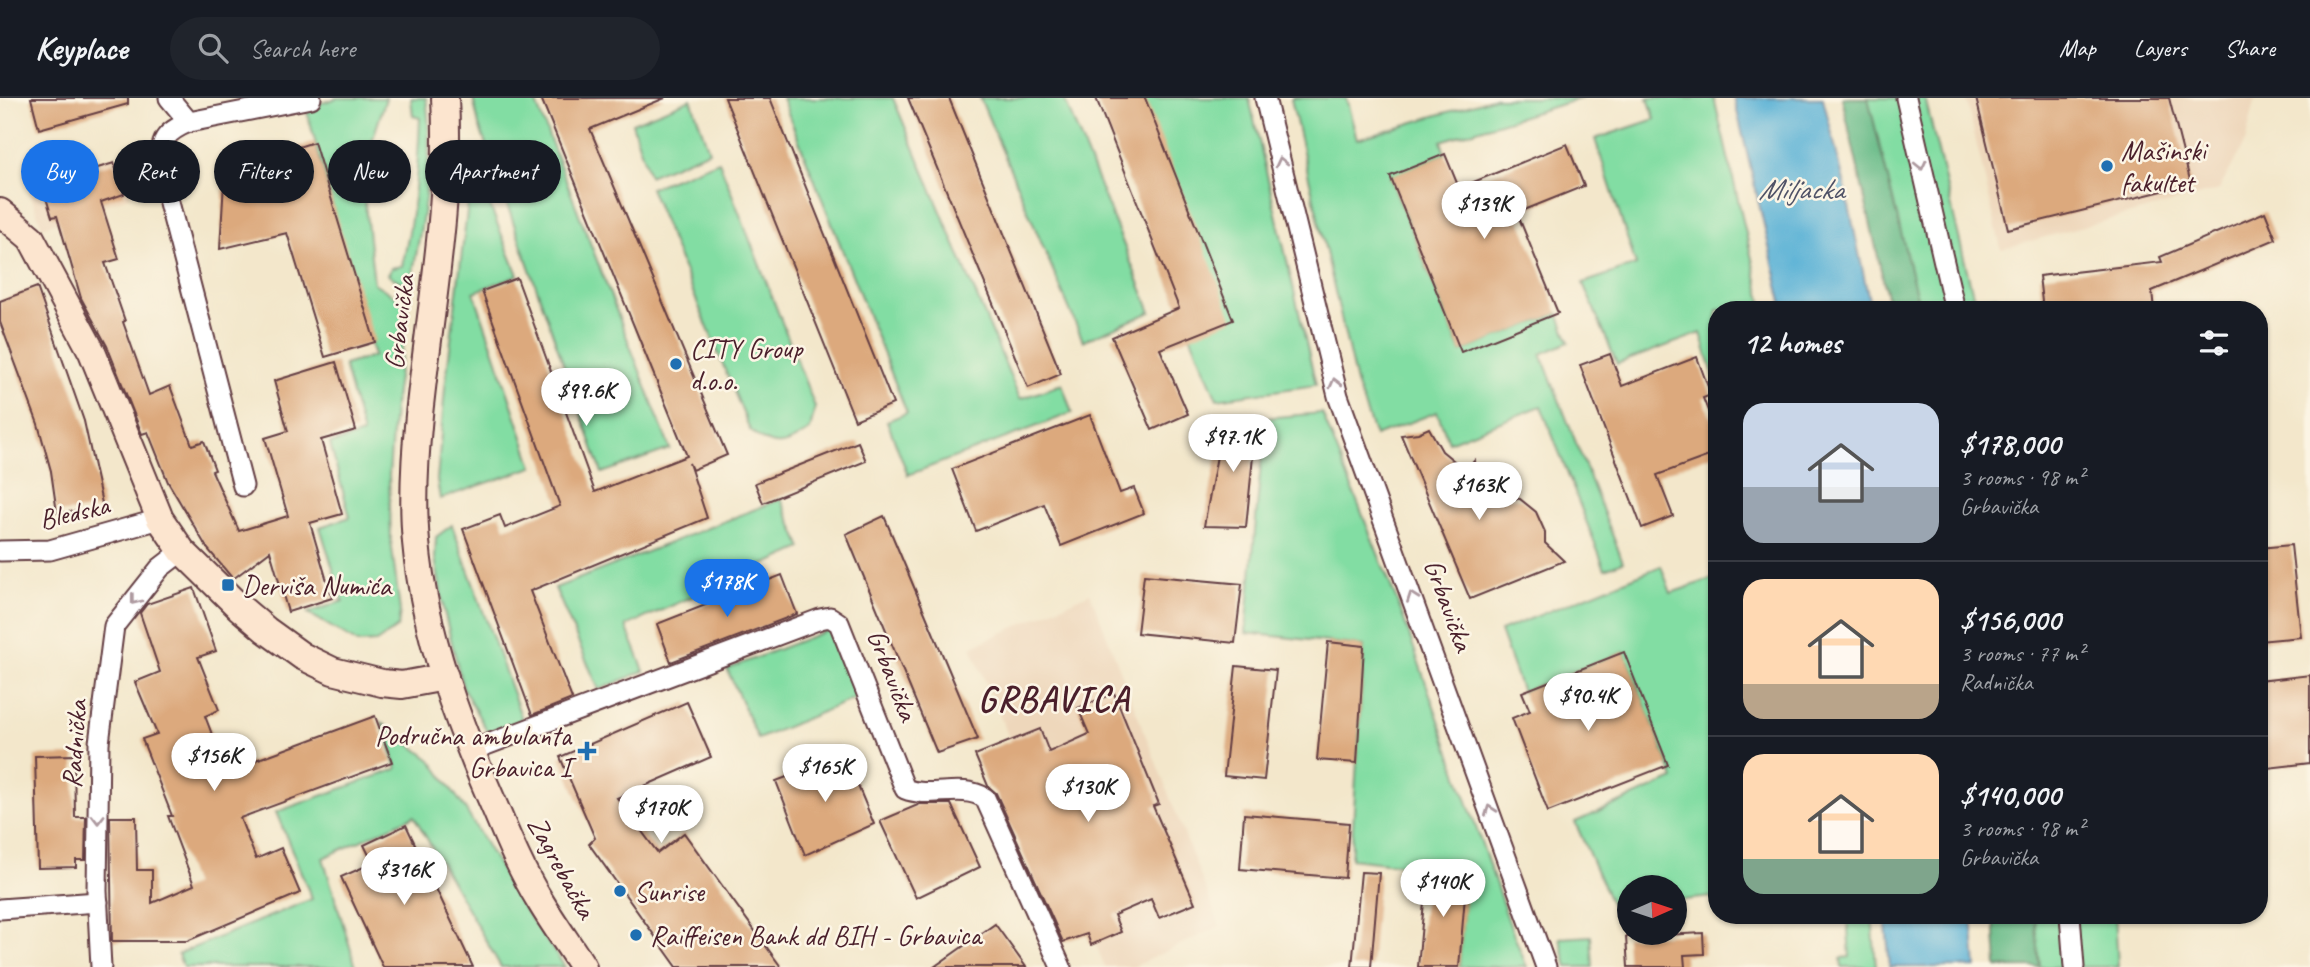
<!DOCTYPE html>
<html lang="en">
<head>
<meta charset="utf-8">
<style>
  body { margin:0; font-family:Caveat,sans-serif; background:#20242c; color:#f1f3f6; height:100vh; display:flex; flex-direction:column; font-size:26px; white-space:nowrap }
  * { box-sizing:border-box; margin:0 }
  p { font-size:23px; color:#9ea1a6 }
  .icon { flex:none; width:38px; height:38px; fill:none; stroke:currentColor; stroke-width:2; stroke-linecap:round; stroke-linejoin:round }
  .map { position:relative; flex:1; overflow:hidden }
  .side { position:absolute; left:1708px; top:203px; width:560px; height:623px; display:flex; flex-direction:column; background:#171b24; border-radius:28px; box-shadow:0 2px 5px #0004 }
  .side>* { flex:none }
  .banner { position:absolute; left:21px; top:42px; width:665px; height:63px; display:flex; gap:14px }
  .needle { width:46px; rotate:87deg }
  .fabs { position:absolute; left:1617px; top:777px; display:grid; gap:14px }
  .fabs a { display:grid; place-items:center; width:70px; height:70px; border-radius:50%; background:#171b24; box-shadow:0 2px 5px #0004; font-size:35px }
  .price { position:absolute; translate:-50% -60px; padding:0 16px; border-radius:24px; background:#fff; color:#222; font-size:23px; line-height:46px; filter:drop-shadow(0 2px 4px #0008) }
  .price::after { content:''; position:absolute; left:50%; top:42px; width:21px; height:16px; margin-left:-10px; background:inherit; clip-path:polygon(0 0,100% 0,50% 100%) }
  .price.current { background:#1a73e8; color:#fff }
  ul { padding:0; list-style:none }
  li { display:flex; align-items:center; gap:21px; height:175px; padding:0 35px }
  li+li { border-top:2px solid #363941 }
  li span { display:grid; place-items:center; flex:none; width:196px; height:140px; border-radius:21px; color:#555 }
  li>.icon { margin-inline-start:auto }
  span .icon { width:84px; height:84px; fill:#fffc; stroke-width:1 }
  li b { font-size:30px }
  h2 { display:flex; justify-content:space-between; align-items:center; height:84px; padding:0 35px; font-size:30px }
  .chip { padding:0 24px; border-radius:32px; background:#171b24; box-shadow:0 2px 5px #0004; font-size:24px; line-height:63px }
  .chip.current { background:#1a73e8; color:#fff }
  header { display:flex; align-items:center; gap:42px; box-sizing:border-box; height:98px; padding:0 35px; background:#171b24; border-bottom:2px solid #363941 }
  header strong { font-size:33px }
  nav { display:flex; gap:38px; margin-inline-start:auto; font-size:24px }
  .search { width:490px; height:63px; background:#20242c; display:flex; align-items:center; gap:18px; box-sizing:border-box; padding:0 24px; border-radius:38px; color:#9ea1a6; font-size:26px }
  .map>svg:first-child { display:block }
</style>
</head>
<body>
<header>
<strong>Keyplace</strong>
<div class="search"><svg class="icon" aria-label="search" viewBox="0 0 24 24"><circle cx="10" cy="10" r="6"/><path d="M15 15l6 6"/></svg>Search here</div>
<nav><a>Map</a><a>Layers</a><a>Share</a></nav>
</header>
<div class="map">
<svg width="2310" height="869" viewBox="0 0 2310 869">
  <rect width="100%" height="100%" fill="#fcf5e5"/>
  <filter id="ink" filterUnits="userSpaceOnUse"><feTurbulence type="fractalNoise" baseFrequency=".0143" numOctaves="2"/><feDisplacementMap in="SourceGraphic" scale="14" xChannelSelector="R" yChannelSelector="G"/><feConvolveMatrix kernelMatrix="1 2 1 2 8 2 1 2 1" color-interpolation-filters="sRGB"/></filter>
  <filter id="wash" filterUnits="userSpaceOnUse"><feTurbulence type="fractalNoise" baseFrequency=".00686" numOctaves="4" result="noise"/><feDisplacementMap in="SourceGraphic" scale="28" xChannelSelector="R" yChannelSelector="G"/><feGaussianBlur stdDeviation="1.57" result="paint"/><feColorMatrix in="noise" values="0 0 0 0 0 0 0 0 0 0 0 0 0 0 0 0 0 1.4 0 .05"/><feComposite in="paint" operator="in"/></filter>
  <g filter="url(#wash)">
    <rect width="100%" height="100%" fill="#f3e7cb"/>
    <!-- built -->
    <g fill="#eed7bb">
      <path d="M1966,0h290l-11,44 -26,48 -218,59z"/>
      <path d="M117,57l14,41 -89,31 -14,-40z"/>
      <path d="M1090,495l130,333 -87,41h-28l-134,-320z"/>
    </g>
    <!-- green -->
    <g fill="#82dda3" stroke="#667e67" stroke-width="2">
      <path d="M337,0h49l-17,53 -5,44 10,88 34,22 -14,101 -5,69 2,66 9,70 -2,16 -22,15 -18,1 -50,-30 35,-12 -23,-74 30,-10 -20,-73 33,-10 -19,-69 30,-9 -68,-248z"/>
      <path d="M411,0h15c9,62 -4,128 -16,189l-22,-12 3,-7 11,-2c12,-49 16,-97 18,-148l-7,-2z"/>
      <path d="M473,0h61l136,351 -68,24 -123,-348z"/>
      <path d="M782,0h111l127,301 42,-15 10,29 -164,62 -21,-54 20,-8z"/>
      <path d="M980,0h84l87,214 -68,29z"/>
      <path d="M1145,0h104l67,287 -99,14 -26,-62z"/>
      <path d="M1294,0h52l11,41 138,-41h87l-141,43 4,13 -55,23 71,175 97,-39 11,29 -28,12 82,208 -18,7 -64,-163 -92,36 -12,-30 -62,24 -19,-53 -65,-284z"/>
      <path d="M1648,0h66l50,212h-47v77l-16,-54 -84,31 -34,-81 53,-18 -41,-126 60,-20z"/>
      <path d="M1843,0h82l49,201 23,-3 3,14h-108z"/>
      <path d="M691,1l18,52 -60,25 -17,-53z"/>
      <path d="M719,63l96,246 -5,23c-25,16 -36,22 -60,0l-100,-242z"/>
      <path d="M473,66l45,111 -44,17 59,175 -93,32 -3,-19 8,-92z"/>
      <path d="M1322,315l80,201 109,314 16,39h-68l7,-95 -115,-13 13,-213 -118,-13 19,-215z"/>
      <path d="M781,401l21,49 -176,78 18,45 -45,19 -44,-102z"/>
      <path d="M452,427l70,194 -33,16 -26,-47 -19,-77 -9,-53 1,-21z"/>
      <path d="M1661,468l10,27 46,-16v314l-5,6 -37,4v-14h-46v18l-17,1 -37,-84 99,-43 -50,-127 -102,40 -22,-61z"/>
      <path d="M831,531l27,68 -100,42 -31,-70z"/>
      <path d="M382,625l49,37 33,47 58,99 43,61h-64l-87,-151 -91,42 33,109h-173l-5,-13 134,-55 -36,-87 121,-43z"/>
      <path d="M1847,817h25l4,52h-34l-1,-9 9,-1z"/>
      <path d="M1994,817h121l3,52h-119z"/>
      <path d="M1591,838l2,31h-26l-7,-29z"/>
    </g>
    <!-- forest -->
    <g fill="#69bc89" stroke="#5a6e5a" stroke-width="2">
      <path d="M1842,0h26l52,212h-30z"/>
      <path d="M1994,817h41l5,52h-43z"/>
    </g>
    <!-- water -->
    <g fill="#59b1d6" stroke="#526880" stroke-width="2">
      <path d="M1734,0h89l21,84 27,128h-87z"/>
      <path d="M1885,817h87l4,52h-86z"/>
    </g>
    <g id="blocks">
      <!-- building -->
      <g fill="#dca97d">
        <path d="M31,0h97v6l-89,25z"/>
        <path d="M541,0h124l-75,31 137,326 -35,15 -3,-7 18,55 -177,73 42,108 -40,16 -69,-186 37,-14 5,13 55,-22 -78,-215 35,-13 78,214 92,-36z"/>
        <path d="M725,0h45l123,306 -38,16z"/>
        <path d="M908,0h41l112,276 -33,14z"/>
        <path d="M1096,0h49l88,222 -73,29 28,65 -36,16 -40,-93 67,-29z"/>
        <path d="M1976,0h193l22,86 -183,45z"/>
        <path d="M314,44l61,200 -50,15 -38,-124 -67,16 5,-83 23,-3z"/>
        <path d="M1567,46l17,42 -67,27 41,100 -97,39 -71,-176 55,-22 14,34z"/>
        <path d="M114,65l10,31 -23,8 18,57 -14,4 20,58 -2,1 26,73 21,-9 22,59 12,-4 11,29 -3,1 27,60 49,-15 -23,-78 23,-7 -14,-50 62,-19 20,68 -35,10 21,74 -32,9 22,75 -44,14 -18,-61 -37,28 -26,-31 -39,-66 -20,-50 -6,2 -35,-88 -26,-48 -24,-82 -5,1 -10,-32z"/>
        <path d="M2265,114l11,27 -124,52 2,19h-111l-4,-34 123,-14 -2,-5z"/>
        <path d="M37,189l47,134 19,87 -46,5 -6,-42 -13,-47 -38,-102v-21z"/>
        <path d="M1610,256l12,32 75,-29 14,38 -8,3 14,36v19l-60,22 16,41 -31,12 -62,-163z"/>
        <path d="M1090,317l30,78 14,-5 10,25 -83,33 -17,-42 -68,27 -24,-62z"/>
        <path d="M1257,318l-11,111 -42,-1 20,-108z"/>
        <path d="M1429,330l13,23 23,19 10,-10 1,25 17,13 9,-2 18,3 16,13 9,20v11l19,18 -94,38 -69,-164 17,-2z"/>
        <path d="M858,344l8,19 -103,42 -8,-20z"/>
        <path d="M884,418l94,223 -41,14 -91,-219z"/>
        <path d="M2291,447l10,92 -42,4v-93z"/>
        <path d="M782,477l15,39 -126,48 -14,-38z"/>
        <path d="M1144,477l98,9 -7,59 -98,-10z"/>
        <path d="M194,490l22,63 -18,6 21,53 -14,6 21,55 149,-55 17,46 -152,56 16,41 25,-11 19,45 -113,48h-75l-2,-124h26l1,53h15v33l42,-18 -26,-69h4l-30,-77 15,-5 -22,-52 25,-10 -20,-59 7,-9z"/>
        <path d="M1328,544l36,4 -7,117 -40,-3z"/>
        <path d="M1624,554l44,113 -120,47 -36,-94 18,-7 -8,-19z"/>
        <path d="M1236,568l40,4 -12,110 -40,-4z"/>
        <path d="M2310,577v88l-51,6v-88z"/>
        <path d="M1114,595l45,111 -6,2 42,97 -36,15 -8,-19 -37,16 7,17 -30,13 -4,-11 -24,8 -67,-149 -8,-7 -13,-31 65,-26 9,23 40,-18 -11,-26z"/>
        <path d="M687,604l24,55 -94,41 41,55 26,-20 97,134h-104l-88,-123 6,-6 -35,-81z"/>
        <path d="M74,657l1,62h11l-1,43h-9v7l-38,1 -3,-112z"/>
        <path d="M845,657l29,69 -69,31 -29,-74z"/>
        <path d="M920,706h31l29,63 -64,31 -36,-77z"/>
        <path d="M1244,716l105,9 -4,55 -105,-9z"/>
        <path d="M406,727l67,142h-90l-42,-90 32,-14 -9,-18z"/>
        <path d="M1427,771l40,3 -8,95h-41z"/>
        <path d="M1361,774l18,1 -8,94h-19z"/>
        <path d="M995,826l31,43h-92z"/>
        <path d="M1703,835l1,21 -20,1 1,12h-57l-2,-30z"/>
      </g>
    </g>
  </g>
  <g filter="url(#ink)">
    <use href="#blocks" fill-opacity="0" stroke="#633d43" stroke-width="2"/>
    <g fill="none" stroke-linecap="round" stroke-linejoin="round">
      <defs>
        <g id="street">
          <path d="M169,0l20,24 122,-24"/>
          <path d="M1265,0l73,298 208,571"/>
          <path d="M1906,0l49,212"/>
          <path d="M189,24c-26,11 -28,18 -29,46l83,318"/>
          <path d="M0,453l50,-1 110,-31"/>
          <path d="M470,653l350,-132 10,-2 9,6 66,166c25,10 57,-6 80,9l76,169"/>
          <path d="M0,811l98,-7"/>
          <path d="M2070,817l4,52"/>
          <path d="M101,869l-4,-76 2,-148 15,-117 46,-58 22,-17"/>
        </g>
        <g id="secondary">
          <path d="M445,0c6,107 -15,211 -26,317 -4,41 -7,85 -3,127 8,92 43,184 80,268 13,31 26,62 44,91 13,22 29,44 43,66"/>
          <path d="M0,114l31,26 61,114 68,167 22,32 57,56 27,23 36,26 31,15 49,12 20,2 43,-8"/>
        </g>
      </defs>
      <!-- street casing -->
      <use href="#street" stroke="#633d43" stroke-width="23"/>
      <!-- secondary casing -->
      <use href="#secondary" stroke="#633d43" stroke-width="30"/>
      <!-- street -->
      <use href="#street" stroke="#fff" stroke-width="19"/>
      <!-- secondary -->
      <use href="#secondary" stroke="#fce5cf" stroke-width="26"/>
    </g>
    <!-- one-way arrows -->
    <defs><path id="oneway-chevron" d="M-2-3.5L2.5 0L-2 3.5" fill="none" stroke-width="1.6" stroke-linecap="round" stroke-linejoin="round" transform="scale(1.75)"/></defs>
    <g stroke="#ae9aa0">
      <use href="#oneway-chevron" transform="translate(1281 64) rotate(-103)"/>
      <use href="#oneway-chevron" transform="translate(1921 67) rotate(77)"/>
      <use href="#oneway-chevron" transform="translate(1335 285) rotate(-104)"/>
      <use href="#oneway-chevron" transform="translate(1412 499) rotate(-110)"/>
      <use href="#oneway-chevron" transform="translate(135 502) rotate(128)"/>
      <use href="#oneway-chevron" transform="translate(1490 712) rotate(-110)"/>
      <use href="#oneway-chevron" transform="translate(98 721) rotate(90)"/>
    </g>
  </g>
  <!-- markers -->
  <g fill="#1f6fb2" stroke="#fcf5e5" stroke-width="2.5">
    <circle cx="2107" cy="68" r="7"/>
    <circle cx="676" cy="266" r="7"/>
    <rect x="221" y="480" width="14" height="14" rx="3.5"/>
    <path d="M583.5 642.5h7v7h7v7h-7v7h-7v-7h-7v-7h7z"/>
    <circle cx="620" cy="793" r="7"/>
    <circle cx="636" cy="837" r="7"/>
  </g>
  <g text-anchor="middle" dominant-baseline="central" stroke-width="5" stroke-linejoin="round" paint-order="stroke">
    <!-- poi labels -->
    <g font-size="28" fill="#4a1f2b" stroke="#fcf5e5" text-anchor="start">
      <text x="2121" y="52">Mašinski<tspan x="2121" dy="32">fakultet</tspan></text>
      <text x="690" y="250">CITY Group<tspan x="690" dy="32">d.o.o.</tspan></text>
      <text x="242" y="487">Derviša Numića</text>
      <text x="571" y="637" text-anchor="end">Područna ambulanta<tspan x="571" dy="32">Grbavica I</tspan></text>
      <text x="634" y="793">Sunrise</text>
      <text x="650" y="837">Raiffeisen Bank dd BIH - Grbavica</text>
    </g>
    <!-- street labels -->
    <g font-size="28" fill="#4a1f2b" stroke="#fcf5e5">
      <text transform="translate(399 224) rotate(-83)">Grbavička</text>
      <text transform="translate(74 414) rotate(-13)">Bledska</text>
      <text transform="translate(1449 507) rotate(70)">Grbavička</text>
      <text transform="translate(893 577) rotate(69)">Grbavička</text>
      <text transform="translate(74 646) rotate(-86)">Radnička</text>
      <text transform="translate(562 769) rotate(61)">Zagrebačka</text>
    </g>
    <!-- water labels -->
    <g font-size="30" font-style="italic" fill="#4f5267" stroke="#fcf5e5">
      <text x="1801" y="91">Miljacka</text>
    </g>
    <!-- district labels -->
    <g font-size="35" font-weight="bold" letter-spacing="2" fill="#4a1f2b" stroke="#fcf5e5">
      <text x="1054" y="601">GRBAVICA</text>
    </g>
  </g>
</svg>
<div class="fabs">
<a><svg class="needle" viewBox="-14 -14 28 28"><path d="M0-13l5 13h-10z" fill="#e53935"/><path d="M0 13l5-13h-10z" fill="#9ea1a6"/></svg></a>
</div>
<b class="price" style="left:1484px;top:143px">$139K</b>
<b class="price" style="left:586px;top:330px">$99.6K</b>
<b class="price" style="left:1233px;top:376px">$97.1K</b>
<b class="price" style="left:1479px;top:424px">$163K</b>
<b class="price current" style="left:727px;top:521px">$178K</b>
<b class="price" style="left:1588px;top:635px">$90.4K</b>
<b class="price" style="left:214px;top:695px">$156K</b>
<b class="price" style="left:825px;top:706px">$165K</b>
<b class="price" style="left:1088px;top:726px">$130K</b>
<b class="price" style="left:661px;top:747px">$170K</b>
<b class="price" style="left:404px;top:809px">$316K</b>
<b class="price" style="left:1443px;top:821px">$140K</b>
<div class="banner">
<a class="chip current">Buy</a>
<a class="chip">Rent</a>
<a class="chip">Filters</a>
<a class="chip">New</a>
<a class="chip">Apartment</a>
</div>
<section class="side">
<h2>12 homes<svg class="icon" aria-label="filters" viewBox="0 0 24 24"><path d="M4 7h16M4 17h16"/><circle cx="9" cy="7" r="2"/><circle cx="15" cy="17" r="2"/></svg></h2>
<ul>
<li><span style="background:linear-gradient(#c9d6e8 60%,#9aa5b1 0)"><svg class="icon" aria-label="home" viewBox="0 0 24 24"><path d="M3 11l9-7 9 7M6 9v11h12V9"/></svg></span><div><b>$178,000</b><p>3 rooms · 98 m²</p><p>Grbavička</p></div></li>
<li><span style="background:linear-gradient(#ffd9b3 75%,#b9a48a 0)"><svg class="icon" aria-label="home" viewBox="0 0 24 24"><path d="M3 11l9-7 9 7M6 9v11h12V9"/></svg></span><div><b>$156,000</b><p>3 rooms · 77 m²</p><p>Radnička</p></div></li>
<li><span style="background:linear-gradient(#ffd9b3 75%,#7fa58c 0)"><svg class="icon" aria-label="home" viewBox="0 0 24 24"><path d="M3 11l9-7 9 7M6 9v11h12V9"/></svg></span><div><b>$140,000</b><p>3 rooms · 98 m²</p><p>Grbavička</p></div></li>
</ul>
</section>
</div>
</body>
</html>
